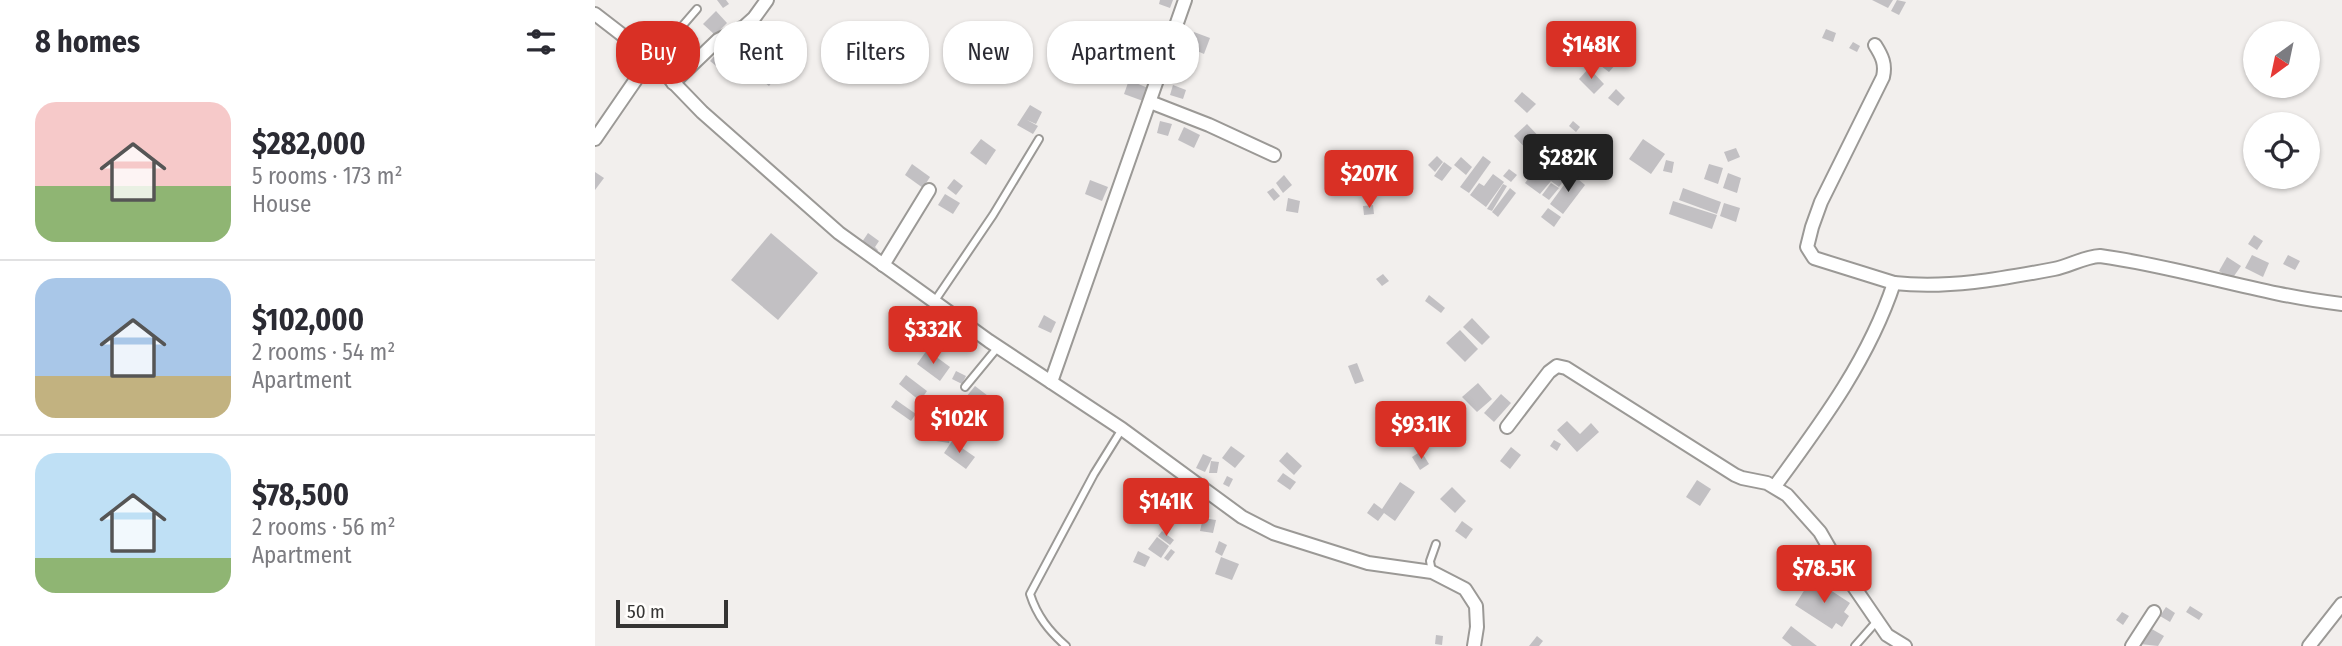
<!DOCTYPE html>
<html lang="en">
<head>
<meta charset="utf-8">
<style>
  body { margin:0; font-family:"Fira Sans Condensed",sans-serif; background:#f2f2f3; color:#2b2b33; height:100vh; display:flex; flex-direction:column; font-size:26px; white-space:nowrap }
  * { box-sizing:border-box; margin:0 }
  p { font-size:23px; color:#7c7c81 }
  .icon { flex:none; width:38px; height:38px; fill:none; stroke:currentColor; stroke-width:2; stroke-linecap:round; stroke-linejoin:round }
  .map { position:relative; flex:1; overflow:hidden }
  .side { display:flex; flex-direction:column; background:#fff; width:595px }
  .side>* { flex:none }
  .hud { position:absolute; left:21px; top:21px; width:665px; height:63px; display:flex; gap:14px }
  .needle { width:46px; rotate:213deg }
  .buttons { position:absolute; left:1648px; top:21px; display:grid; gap:14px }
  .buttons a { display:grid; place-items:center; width:77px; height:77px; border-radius:50%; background:#fff; box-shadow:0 2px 5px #0004; font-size:35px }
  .scale { position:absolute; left:21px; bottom:18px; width:112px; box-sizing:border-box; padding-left:7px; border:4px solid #353433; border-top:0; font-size:19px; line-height:24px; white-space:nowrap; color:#353433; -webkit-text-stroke:5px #fffdfb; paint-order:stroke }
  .price { position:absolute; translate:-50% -60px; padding:0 16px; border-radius:7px; background:#d93025; color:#fff; font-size:23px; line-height:46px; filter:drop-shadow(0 2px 4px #0008) }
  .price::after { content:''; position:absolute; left:50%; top:42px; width:21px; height:16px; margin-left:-10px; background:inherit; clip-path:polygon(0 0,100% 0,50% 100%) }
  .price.selected { background:#222; color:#fff }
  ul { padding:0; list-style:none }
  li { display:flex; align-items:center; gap:21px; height:175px; padding:0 35px }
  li+li { border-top:2px solid #e1e1e2 }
  li span { display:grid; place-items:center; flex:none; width:196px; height:140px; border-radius:21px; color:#555 }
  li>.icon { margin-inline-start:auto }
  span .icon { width:84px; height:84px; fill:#fffc; stroke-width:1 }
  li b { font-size:30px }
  h2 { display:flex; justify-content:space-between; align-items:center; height:84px; padding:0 35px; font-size:30px }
  .tag { padding:0 24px; border-radius:28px; background:#fff; box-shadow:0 2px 5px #0004; font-size:24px; line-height:63px }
  .tag.selected { background:#d93025; color:#fff }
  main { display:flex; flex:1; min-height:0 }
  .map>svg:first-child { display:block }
</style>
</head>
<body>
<main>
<section class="side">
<h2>8 homes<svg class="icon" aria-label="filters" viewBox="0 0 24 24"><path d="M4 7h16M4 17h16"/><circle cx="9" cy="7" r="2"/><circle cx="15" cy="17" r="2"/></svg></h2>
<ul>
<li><span style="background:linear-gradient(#f6c9c9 60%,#8fb573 0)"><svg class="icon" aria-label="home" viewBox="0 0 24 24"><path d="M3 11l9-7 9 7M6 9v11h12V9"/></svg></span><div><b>$282,000</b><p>5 rooms · 173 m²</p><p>House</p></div></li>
<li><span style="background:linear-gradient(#a9c7e8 70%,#c2b280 0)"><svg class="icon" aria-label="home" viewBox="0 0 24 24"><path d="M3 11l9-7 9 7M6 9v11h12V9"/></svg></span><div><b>$102,000</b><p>2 rooms · 54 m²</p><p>Apartment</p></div></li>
<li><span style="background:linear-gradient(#bfe0f5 75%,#8fb573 0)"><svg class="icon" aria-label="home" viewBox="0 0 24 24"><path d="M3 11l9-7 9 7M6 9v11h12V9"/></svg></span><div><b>$78,500</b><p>2 rooms · 56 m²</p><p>Apartment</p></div></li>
</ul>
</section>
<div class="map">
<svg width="1747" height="646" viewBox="0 0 1747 646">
  <rect width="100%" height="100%" fill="#f2efed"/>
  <!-- building -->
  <g fill="#c2c0c3">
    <path d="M122,0h9l3,4 -6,4z"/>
    <path d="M565,0h13l-3,8 -11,-4z"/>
    <path d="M1277,0h21l-5,8z"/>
    <path d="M1302,0l9,2 -7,13 -8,-4z"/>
    <path d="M121,11l11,12 -12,12 -12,-11z"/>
    <path d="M1231,29l10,4 -3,9 -11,-4z"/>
    <path d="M165,31l17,15 -15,18 -18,-15z"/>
    <path d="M599,32l16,6 -6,16 -16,-7z"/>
    <path d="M1258,42l7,4 -3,6 -8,-4z"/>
    <path d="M127,47l14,13 -8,9 -4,-3 -3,4 -11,-9z"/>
    <path d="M1008,55l13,9 -7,8 -12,-9z"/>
    <path d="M540,57l15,6 -6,13 -14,-5z"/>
    <path d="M174,59l13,10 -13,17 -13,-10z"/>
    <path d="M994,68l15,16 -10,10 -15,-15z"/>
    <path d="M534,80l19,8 -5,13 -19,-7z"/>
    <path d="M578,85l13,5 -3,9 -13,-4z"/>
    <path d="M1021,89l9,9 -7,8 -10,-8z"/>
    <path d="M927,92l14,12 -9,9 -13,-12z"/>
    <path d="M435,105l12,7 -6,12 -9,-4 11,6 -5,8 -16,-9z"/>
    <path d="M565,121l12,3 -4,12 -11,-3z"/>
    <path d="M978,121l7,6 -4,5 -7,-6z"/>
    <path d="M932,124l17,18 -13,12 -17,-18z"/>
    <path d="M589,127l16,8 -6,13 -16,-8z"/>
    <path d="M982,136l11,10 -8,9 -11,-10z"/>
    <path d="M386,139l15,11 -10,15 -16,-12z"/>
    <path d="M1048,139l22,15 -14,20 -22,-15z"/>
    <path d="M1141,148l4,9 -12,5 -4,-10z"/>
    <path d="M942,149l12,9 -5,7 -11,-9z"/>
    <path d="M960,152l19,14 -10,12 -18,-13z"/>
    <path d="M842,156l6,6 -8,10 -7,-7z"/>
    <path d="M888,156l8,6 -22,31 -9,-6z"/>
    <path d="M866,157l11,10 -6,8 -12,-10z"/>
    <path d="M1071,160l8,2 -2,11 -9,-2z"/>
    <path d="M849,162l8,6 -10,13 -8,-5z"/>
    <path d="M317,164l18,13 -7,11 -18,-13z"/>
    <path d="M1114,164l14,4 -5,16 -14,-5z"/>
    <path d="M943,166l16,12 3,-3 7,5 -5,7 -8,-6 -11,13 -15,-11z"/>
    <path d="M914,169l8,6 -6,7 -8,-6z"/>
    <path d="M0,172l9,6 -9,12z"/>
    <path d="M1133,173l13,5 -4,15 -14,-5z"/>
    <path d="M898,174l11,8 -18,25 -16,-12 9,-12 5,3z"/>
    <path d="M977,174l13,11 -22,29 -13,-10z"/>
    <path d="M689,175l8,10 -9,8 -7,-10z"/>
    <path d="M359,179l9,7 -7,9 -9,-7z"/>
    <path d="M495,180l18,7 -6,14 -17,-7z"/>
    <path d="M956,183l8,5 -10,12 -7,-5z"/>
    <path d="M908,184l4,2 -15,25 -5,-2z"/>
    <path d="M678,188l7,8 -6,5 -7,-9z"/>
    <path d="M915,188l6,5 -18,24 -6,-5z"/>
    <path d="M1088,188l38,14 -4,12 -38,-14z"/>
    <path d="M350,194l15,9 -7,11 -15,-9z"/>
    <path d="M693,198l12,3 -2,12 -12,-2z"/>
    <path d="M1078,201l44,14 -5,14 -43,-15z"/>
    <path d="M1129,203l16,5 -4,14 -16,-6z"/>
    <path d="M778,205l1,9 -10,1 -1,-9z"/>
    <path d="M953,208l13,9 -7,10 -13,-10z"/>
    <path d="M176,233l47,40 -40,47 -47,-40z"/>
    <path d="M273,233l11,8 -4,6 3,3 -5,8 -15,-10z"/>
    <path d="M1659,235l9,6 -6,9 -9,-6z"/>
    <path d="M1657,255l17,8 -6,14 -18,-9z"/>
    <path d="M1693,255l12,6 -5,9 -12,-6z"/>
    <path d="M1632,257l14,9 -9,13 -13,-8z"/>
    <path d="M788,274l6,7 -7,5 -6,-7z"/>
    <path d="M834,295l16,13 -4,5 -16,-12z"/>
    <path d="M449,315l12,7 -5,11 -13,-6z"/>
    <path d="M877,318l18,19 -8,8 -19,-18z"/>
    <path d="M865,330l18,19 -13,13 -19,-19z"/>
    <path d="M332,350l23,17 -10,14 -23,-17z"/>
    <path d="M762,363l7,18 -9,3 -7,-18z"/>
    <path d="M361,371l10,5 -4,8 -10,-5z"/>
    <path d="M311,375l21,16 -7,10 -21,-17z"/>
    <path d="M883,383l14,16 -15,13 -15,-15z"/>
    <path d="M380,386l21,16 -8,12 -22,-17z"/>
    <path d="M906,394l10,9 -17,19 -10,-9z"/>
    <path d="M301,400l20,14 -5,7 -20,-14z"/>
    <path d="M370,401l10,9 -16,18 -10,-9z"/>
    <path d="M972,421l13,13 11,-11 8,9 -22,20 -20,-22z"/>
    <path d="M344,426l13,3 -3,14 -13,-2z"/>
    <path d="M959,440l7,4 -4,7 -7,-5z"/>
    <path d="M357,441l23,16 -9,12 -22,-16z"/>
    <path d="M636,446l14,10 -10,12 -13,-10z"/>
    <path d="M916,447l10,8 -11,14 -10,-8z"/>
    <path d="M826,451l8,13 -9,6 -8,-13z"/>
    <path d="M692,452l15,14 -8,9 -15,-14z"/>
    <path d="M608,454l9,4 -7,14 -9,-4z"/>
    <path d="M616,461l8,1 -2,11h-8z"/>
    <path d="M688,473l13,9 -6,8 -13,-9z"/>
    <path d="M632,476l6,3 -4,8 -6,-3z"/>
    <path d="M1102,480l14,9 -11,17 -14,-9z"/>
    <path d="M805,482l15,10 -20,29 -11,-8 -6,8 -11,-8 7,-10 8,6z"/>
    <path d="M857,487l14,14 -11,12 -15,-14z"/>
    <path d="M585,503l8,3 -2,7 -9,-3z"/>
    <path d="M608,518l13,2 -3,13 -13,-2z"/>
    <path d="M867,521l11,8 -7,10 -11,-8z"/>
    <path d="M567,531l12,9 -4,5 -12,-9z"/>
    <path d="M562,537l12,9 -8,12 -13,-9z"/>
    <path d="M624,541l8,4 -5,11 -7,-4z"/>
    <path d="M576,549l4,3 -7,9 -4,-3z"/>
    <path d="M543,551l12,6 -5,10 -12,-5z"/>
    <path d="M626,557l18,7 -7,16 -17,-6z"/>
    <path d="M1217,578l38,25 -6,9 5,4 -7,11 -6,-4 -4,6 -37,-24z"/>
    <path d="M1595,606l13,8 -4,6 -13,-8z"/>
    <path d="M1571,607l9,6 -5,9 -10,-6z"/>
    <path d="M1527,612l7,4 -6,9 -7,-5z"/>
    <path d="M1196,626l26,20h-25l-10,-8z"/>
    <path d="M1555,628l14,8 -6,10 -18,-2z"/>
    <path d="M841,635l7,1 -1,9 -7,-1z"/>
    <path d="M942,636l6,5 -4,5h-10z"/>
  </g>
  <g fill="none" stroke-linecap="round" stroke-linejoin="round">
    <defs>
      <g id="lane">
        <path d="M57,61l45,-52"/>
        <path d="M339,302l59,-87 46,-76"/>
        <path d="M370,387l33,-40"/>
        <path d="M837,572l-2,-11 6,-17"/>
        <path d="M471,646c-17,-15 -29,-30 -36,-52l64,-120 28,-45"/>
        <path d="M1260,646l22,-25"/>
      </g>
      <g id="street">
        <path d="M0,14l48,37 59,61 137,121 150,108 133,88 120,88 31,16 95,30 64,9 33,17 11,17 1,21 -3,19"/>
        <path d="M78,83l45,-43 26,-13 10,-9 13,-18"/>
        <path d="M555,102l59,23 65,30"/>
        <path d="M0,139l55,-80"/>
        <path d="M288,265l46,-75"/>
        <path d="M1299,283c53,6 107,-4 160,-14 16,-3 29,-12 46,-13 82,11 160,39 242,48"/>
        <path d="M456,382l134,-382"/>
        <path d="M912,427l42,-55 8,-6 9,2 169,107 7,3 25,5 20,12 33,37 19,33 48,70 18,11"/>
        <path d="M1180,486c47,-64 94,-127 119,-203l-80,-25 -7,-11 5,-20 9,-25 62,-125c3,-13 -1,-21 -8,-32"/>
        <path d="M1537,646l22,-34"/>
        <path d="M1714,646l33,-42"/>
      </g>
    </defs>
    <!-- lane casing -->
    <use href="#lane" stroke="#9b9996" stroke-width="10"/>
    <!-- street casing -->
    <use href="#street" stroke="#9b9996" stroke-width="16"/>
    <!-- lane -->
    <use href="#lane" stroke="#fff" stroke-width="6"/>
    <!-- street -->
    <use href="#street" stroke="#fff" stroke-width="12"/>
  </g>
</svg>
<div class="buttons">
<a><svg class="needle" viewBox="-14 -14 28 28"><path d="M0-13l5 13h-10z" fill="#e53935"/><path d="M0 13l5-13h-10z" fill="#7c7c81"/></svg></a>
<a><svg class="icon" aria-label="locate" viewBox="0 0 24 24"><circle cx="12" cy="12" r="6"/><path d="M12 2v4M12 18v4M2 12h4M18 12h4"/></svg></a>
</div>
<div class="scale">50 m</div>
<b class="price" style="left:996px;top:81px">$148K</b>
<b class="price selected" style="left:973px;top:194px">$282K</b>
<b class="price" style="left:774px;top:210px">$207K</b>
<b class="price" style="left:338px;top:366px">$332K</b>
<b class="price" style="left:364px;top:455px">$102K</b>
<b class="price" style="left:826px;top:461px">$93.1K</b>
<b class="price" style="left:571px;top:538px">$141K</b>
<b class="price" style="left:1229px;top:605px">$78.5K</b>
<div class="hud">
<a class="tag selected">Buy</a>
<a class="tag">Rent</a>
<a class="tag">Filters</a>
<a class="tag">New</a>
<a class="tag">Apartment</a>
</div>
</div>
</main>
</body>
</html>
